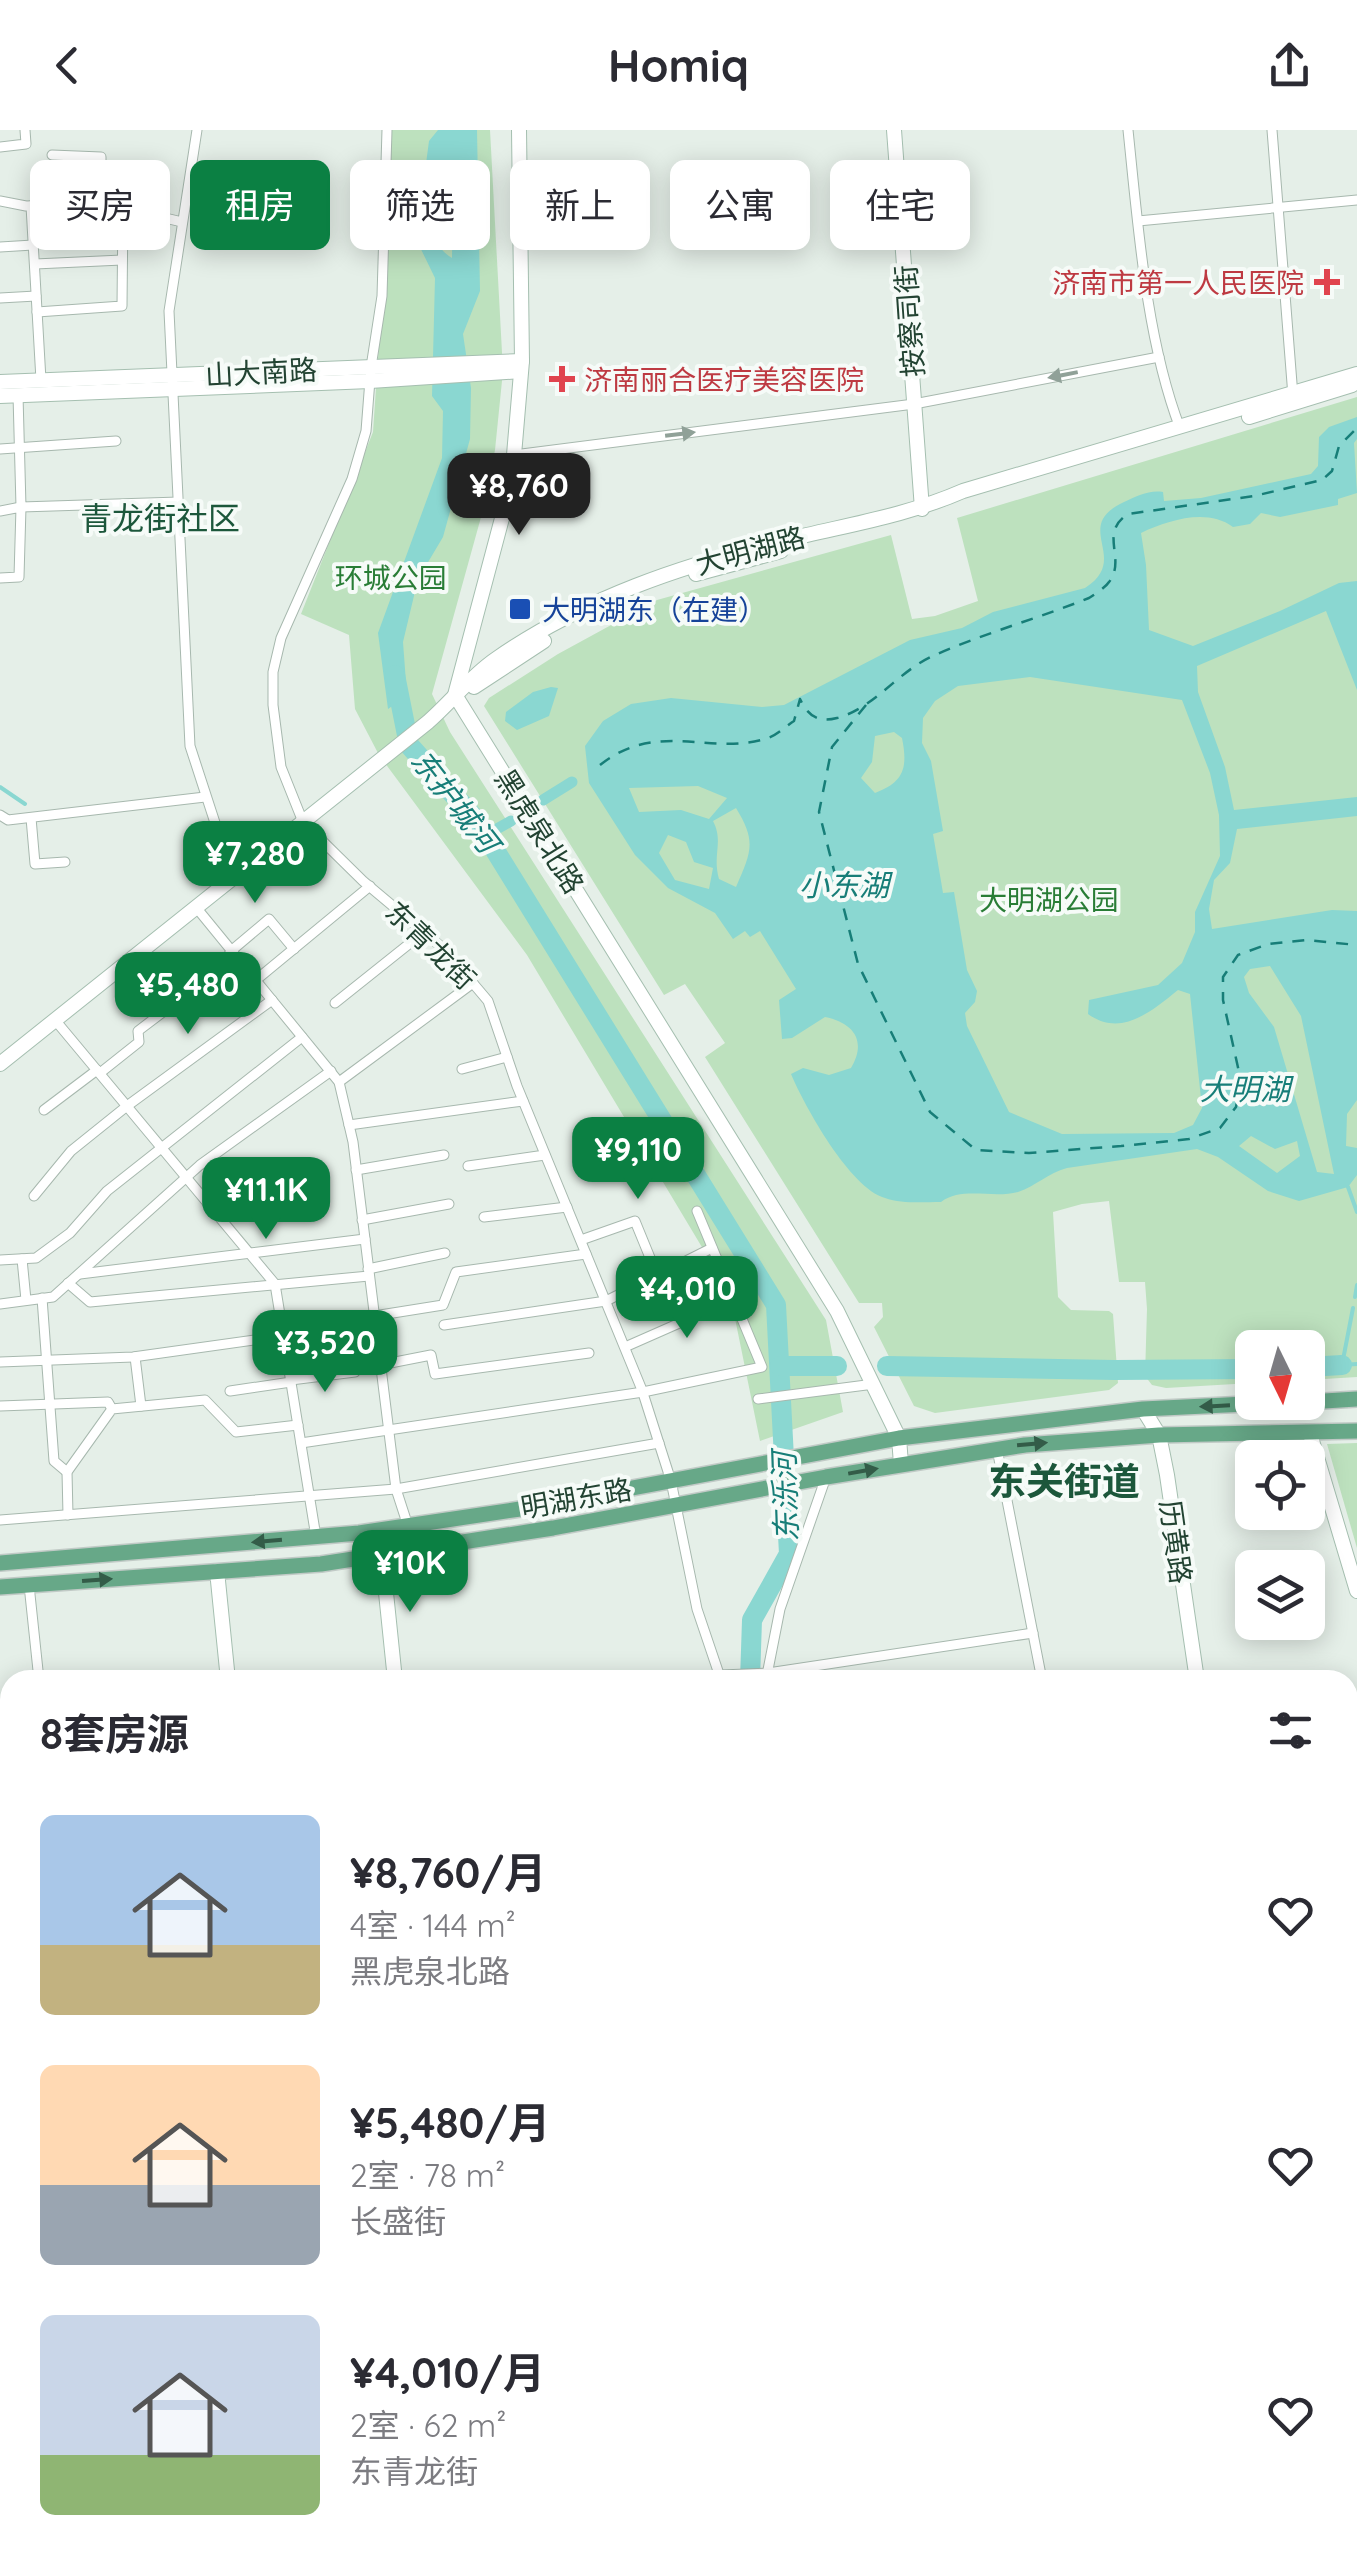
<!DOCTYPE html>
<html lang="zh">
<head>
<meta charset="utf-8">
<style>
  body { margin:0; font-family:Quicksand,"Noto Sans SC",sans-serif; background:#f7f7f7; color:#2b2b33; height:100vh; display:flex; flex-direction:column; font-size:38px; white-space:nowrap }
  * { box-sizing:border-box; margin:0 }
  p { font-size:32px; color:#7c7c81 }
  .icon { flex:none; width:55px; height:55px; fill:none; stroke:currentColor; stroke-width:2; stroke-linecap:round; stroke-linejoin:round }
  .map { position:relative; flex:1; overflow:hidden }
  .drawer { position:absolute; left:0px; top:1540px; width:1358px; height:892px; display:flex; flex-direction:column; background:#fff; border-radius:30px 30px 0 0; box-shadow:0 5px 25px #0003 }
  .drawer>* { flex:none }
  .hud { position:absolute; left:30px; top:30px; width:1298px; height:90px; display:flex; gap:20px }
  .needle { width:65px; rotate:175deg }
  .fabs { position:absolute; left:1235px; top:1200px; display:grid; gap:20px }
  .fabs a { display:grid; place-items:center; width:90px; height:90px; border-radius:15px; background:#fff; box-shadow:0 5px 25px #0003; font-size:50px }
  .price { position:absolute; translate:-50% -85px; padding:0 22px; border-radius:20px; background:#0b8043; color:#fff; font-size:32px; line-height:65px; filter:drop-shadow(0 2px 5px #0008) }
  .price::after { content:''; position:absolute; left:50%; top:60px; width:30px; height:22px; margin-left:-15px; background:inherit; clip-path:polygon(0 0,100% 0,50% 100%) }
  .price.selected { background:#222; color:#fff }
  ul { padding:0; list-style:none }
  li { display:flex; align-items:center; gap:30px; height:250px; padding:0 40px }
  li span { display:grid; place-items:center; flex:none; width:280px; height:200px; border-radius:15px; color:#555 }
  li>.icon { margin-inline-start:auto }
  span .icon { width:120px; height:120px; fill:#fffc; stroke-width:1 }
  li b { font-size:42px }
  h2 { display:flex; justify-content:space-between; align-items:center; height:120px; padding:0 40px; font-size:42px }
  .pill { padding:0 35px; border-radius:15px; background:#fff; box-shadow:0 5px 25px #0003; font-size:35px; line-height:90px }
  .pill.selected { background:#0b8043; color:#fff }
  header { display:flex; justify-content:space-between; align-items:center; height:130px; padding:0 40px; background:#fff; font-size:45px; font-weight:800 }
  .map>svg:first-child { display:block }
</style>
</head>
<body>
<header><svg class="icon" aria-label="back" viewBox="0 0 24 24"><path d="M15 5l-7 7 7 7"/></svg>Homiq<svg class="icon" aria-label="share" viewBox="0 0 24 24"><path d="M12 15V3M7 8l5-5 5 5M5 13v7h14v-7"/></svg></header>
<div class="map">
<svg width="1357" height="2431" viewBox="0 0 1357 2431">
  <rect width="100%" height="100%" fill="#e5efe8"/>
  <!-- green -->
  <g fill="#bde1be">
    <path d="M386,0h104l13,241 -8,79 -12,60 -51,184 18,38 376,588 17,92 -83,29 -30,-147 -203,-339 -148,-200 -24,-46 -6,-74 -48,-21 72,-182 13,-190z"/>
    <path d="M1357,267v980l-49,3v-32h-56v35l-86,5 -14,-3 -7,-9 2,-67 -2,-27h-26l-10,-81 -27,3 -29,8 5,85 13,13 38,1 4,3 5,69 -9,7 -174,23 -21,-7 -40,-79 9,-10 -1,-14h-23l-154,-246 20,-14 -40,-59 -21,11 -180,-289 5,-8 69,-44 99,-54 234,-65 21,84 23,-3 43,-15 -21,-83z"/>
    <path d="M1357,1313v105l-30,-104z"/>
  </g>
  <!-- water -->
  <g fill="#8ad7d1" fill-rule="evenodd">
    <path d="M438,0h39l3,161 -17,43 8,54 -1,51 -27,98 -25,42 -15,63 4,54 -19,13 -10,-76 64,-175 1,-47 -11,-15 3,-118 -19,-39 13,-98zM448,31h5l-1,97c-34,-19 -11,-68 -4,-97zM463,32l5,3 3,73 -4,8 -7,-14 -1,-68z"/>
    <path d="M1357,287v22l-3,4 3,50 -19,6v6l-58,12 -19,-4 -11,11 -17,3c-26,-19 -64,-7 -92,6l5,32 3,65 44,16 87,-35 59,-28 18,-2v109l-31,-79 -129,55 1,26 27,75 9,43 123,-13v19l-120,13 -7,34 -16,17 -5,29 3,20 120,-19 25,1v189l-10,14 -1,32 11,2v27l-9,12 -49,14 -31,-10 -50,-34 -21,-8 -130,19c-19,5 -31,18 -49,24 -25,7 -56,-6 -77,10 -18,0 -39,2 -56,-4 -35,-10 -80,-91 -94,-124l12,-6 26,7 22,-7c16,-27 3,-45 -26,-51l-33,21 -10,1 -3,-39 17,-11 -36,-58 -10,6 -5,-6 -12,8 -18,-26 -47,-25 -33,-33 -46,-72 -4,-37 18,-25 28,-17 40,-6 91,9 22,-2 126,-65 52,-12 31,-16 92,-24c47,-30 -15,-61 39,-86 14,-6 24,-12 39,-10l1,9 37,-3 110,-24 7,-8 1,-29 10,-10zM1030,547l152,23 28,73 9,42 1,41 -25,56v20l-13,31 -24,22 -69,15 -1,14c33,24 64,-3 90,-24l12,4 12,114 -9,17 -19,8 -112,1 -53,-22 -42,-86 -2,-13 10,-11 2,-11 -10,-21 -13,-78 -11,1 -10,-59 10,-3 -12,-70 -9,-18 1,-25 12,-17 23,-15zM894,602l8,6c6,30 2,44 -27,55l-14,-15 11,-16 3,-26zM698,656l29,12 -18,21 -28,-9 -42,2 -10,-24zM736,678c21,34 15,44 0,79l-17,-8c-7,-25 5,-37 -6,-58zM668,705l18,7 8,20 19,6 -4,21 -34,-9 -16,-27zM1270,836l31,50 33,158 -17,-2 -43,-145 -25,-34 -5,-16 6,-8zM1251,1006l24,13 22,-8 3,15 -23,17 -38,-27z"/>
    <path d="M551,557l7,1 -9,28 -32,14 -12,-9 1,-9 27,-20z"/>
  </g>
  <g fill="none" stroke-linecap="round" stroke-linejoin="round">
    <!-- stream -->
    <g stroke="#8ad7d1" stroke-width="4">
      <path d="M0,657l25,17"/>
      <path d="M1348,1057l9,25"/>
      <path d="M1355,1167l2,-12"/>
      <path d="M1353,1178l-11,57 15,-1"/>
    </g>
    <!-- canal -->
    <g stroke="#8ad7d1" stroke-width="11">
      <path d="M543,670l29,-18"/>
      <path d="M486,705l25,-14"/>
    </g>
    <!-- river -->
    <g stroke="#8ad7d1" stroke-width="20">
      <path d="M395,545l14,70 68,76 299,484 13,249 -37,66 -2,60"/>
      <path d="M780,1236h57"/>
      <path d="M887,1236l228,4 137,-1"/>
      <path d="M1308,1237l34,-2"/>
      <path d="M1131,2422l1,9"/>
    </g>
    <!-- ferry -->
    <g stroke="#177e78" stroke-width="2.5" stroke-dasharray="12 10" stroke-linecap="butt">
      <path d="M866,575l-34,42 -13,65 39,152 72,148 46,38 53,3 92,-7 68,-7 31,-11 16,-21 5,-26 -18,-81v-23l15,-22 30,-11 38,-4 51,5"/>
      <path d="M600,635c58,-46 111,-8 168,-27 9,-3 18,-12 26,-17l6,-22c8,17 18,24 37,19 38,-10 62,-48 98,-63 50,-22 104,-37 154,-57 6,-4 16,-10 20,-16 18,-23 -11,-49 19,-68l126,-18 68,-16 10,-9 7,-25 18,-18"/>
    </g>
    <defs>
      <g id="street">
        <path d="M197,0l-28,181 21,435 29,89 23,35"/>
        <path d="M387,0l-5,166 -11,71 -5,64 -14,48 -71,159 -8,34v33l8,62 22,55 60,59 81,68 44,52 29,85 125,304 29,91 26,128 24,71"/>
        <path d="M1128,0c10,95 18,209 52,298"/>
        <path d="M1272,0l21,266"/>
        <path d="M0,17l26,-3 -1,-14"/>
        <path d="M52,25l49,2v13"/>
        <path d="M0,71l26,5 76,-3 80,19"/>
        <path d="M102,73l-1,-33 62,7"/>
        <path d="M31,76l10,174"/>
        <path d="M1138,91l219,-21"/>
        <path d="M0,117l33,-2"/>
        <path d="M35,134l87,-4"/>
        <path d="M0,168l36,-2"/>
        <path d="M37,182l85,-6 1,-98"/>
        <path d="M18,265l3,112 158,-5"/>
        <path d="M0,319l116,-8"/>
        <path d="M514,325l400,-51 245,-47"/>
        <path d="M0,381l21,-4 -2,70 -19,1"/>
        <path d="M0,685l8,5 197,-23"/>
        <path d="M31,688l4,46 30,-2"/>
        <path d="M195,776l144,176 14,60 43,347 12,37"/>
        <path d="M256,850l114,-94"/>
        <path d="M335,873l89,-71"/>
        <path d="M55,890l220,264 41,253"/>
        <path d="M462,939l45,-12"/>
        <path d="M100,943l39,-31 -1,-11 84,-64 9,-16 38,-32 25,30"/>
        <path d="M339,952l134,-99"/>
        <path d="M44,980l53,-40"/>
        <path d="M349,995l174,-24"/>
        <path d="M468,1036l77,-11"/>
        <path d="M356,1040l88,-15"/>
        <path d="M34,1066l37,-45 56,-45 145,-106"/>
        <path d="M484,1087l83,-10"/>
        <path d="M362,1090l87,-16"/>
        <path d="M581,1110l54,-19 18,44"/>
        <path d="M22,1129l4,41"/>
        <path d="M0,1130l36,-2 34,-25 37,-42 195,-154"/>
        <path d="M368,1139l77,-16"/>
        <path d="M80,1144l285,-35"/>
        <path d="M68,1153l22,19 279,-26"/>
        <path d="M42,1168l12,163 13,11"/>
        <path d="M0,1174l53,-7 147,-132 131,-94"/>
        <path d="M374,1186l69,-11 13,-33 130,-18"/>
        <path d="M444,1195l162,-24 106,-53"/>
        <path d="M625,1217l109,-48"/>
        <path d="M135,1227l6,49"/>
        <path d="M0,1232l133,-5 242,-34"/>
        <path d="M380,1235l51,-10 4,19 154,-21"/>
        <path d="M291,1250l64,-8"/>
        <path d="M230,1261l61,-9"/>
        <path d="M758,1269l116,-15"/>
        <path d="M0,1276l108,-4 4,7"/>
        <path d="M301,1313l342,-51 119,-25 -65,-156"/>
        <path d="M997,1319l45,231"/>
        <path d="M68,1385l-1,-43 45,-63 93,-9 31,32 62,-7"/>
        <path d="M0,1390l396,-31 263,-46"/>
        <path d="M29,1455l10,95"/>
        <path d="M721,1545l47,-2 265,-40"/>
        <path d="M766,1550l14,-71 46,-132"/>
        <path d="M0,2198l10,-2"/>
        <path d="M0,2316l10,68"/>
        <path d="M1120,2422v9"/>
      </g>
      <g id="secondary">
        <path d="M519,0l3,231 -8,94 -5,37 -54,203 382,616 62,127 2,26"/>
        <path d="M894,0l28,379"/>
        <path d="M0,252l522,-21"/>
        <path d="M0,266l370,-15 151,-10"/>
        <path d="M1249,287l103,-32"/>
        <path d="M696,444l85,-23"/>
        <path d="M474,557l70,-46"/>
        <path d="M0,934l428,-342c23,-20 43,-46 68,-63 88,-61 187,-94 290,-119 60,-15 120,-24 177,-49l394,-117"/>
        <path d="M1143,1279l16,26 8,40 30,205"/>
        <path d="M1310,1304l47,157"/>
        <path d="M382,1424l13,126"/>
        <path d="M217,1441l11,109"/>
        <path d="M1348,2388l7,43"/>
      </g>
      <g id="primary">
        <path d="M1308,1272l49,-3"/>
        <path d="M0,1433l359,-30 161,-24 379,-71 244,-29 144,-7"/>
        <path d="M0,1457l321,-23 232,-36 273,-51 199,-32 134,-10 198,-4"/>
      </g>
    </defs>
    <!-- street casing -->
    <use href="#street" stroke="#a7b8ae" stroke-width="11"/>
    <!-- secondary casing -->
    <use href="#secondary" stroke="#a5bfb0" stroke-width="16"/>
    <!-- primary casing -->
    <use href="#primary" stroke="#c1cac6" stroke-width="18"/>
    <!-- street -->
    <use href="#street" stroke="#fff" stroke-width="9"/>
    <!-- secondary -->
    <use href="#secondary" stroke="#fff" stroke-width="14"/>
    <!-- primary -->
    <use href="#primary" stroke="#67a888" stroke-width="15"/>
    <defs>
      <g id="rail">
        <path d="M1348,1845l9,-3"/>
        <path d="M1348,1886l9,-3"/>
        <path d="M1348,1911l9,-2"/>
        <path d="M58,2431l15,-9"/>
        <path d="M92,2431l14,-9"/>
      </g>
    </defs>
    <!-- rail casing -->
    <use href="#rail" stroke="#5d7e6d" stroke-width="8"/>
    <!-- rail -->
    <use href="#rail" stroke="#f6fbf8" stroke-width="4" stroke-dasharray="11" stroke-linecap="butt"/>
  </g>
  <!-- one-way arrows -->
  <defs><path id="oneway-solid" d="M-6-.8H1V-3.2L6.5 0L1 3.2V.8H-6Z" transform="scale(2.5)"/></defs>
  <g fill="#90a198">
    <use href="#oneway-solid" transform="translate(1063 245) rotate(169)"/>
    <use href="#oneway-solid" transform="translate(680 304) rotate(-7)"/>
  </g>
  <g fill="#335c48">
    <use href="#oneway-solid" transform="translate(1215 1276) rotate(177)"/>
    <use href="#oneway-solid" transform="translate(1032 1314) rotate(-5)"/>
    <use href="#oneway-solid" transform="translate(863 1341) rotate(-10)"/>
    <use href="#oneway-solid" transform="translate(267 1411) rotate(175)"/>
    <use href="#oneway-solid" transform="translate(97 1450) rotate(-4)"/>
  </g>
  <!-- markers -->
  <g fill="#e0444e" stroke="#f6fbf8" stroke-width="4">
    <path d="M1322 137h10v10h10v10h-10v10h-10v-10h-10v-10h10z"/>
    <path d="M557 234h10v10h10v10h-10v10h-10v-10h-10v-10h10z"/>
  </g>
  <rect fill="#1a4fb4" stroke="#f6fbf8" stroke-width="4" x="508" y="467" width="24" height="24" rx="5"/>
  <g text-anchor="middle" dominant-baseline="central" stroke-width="8" stroke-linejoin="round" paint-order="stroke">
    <!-- health labels -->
    <g font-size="28" fill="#be3a42" stroke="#f6fbf8" text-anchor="end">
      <text x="1304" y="152">济南市第一人民医院</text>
      <text x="584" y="249" text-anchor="start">济南丽合医疗美容医院</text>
    </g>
    <!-- street labels -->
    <g font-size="28" fill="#224332" stroke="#f6fbf8">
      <text transform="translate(909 191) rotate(-94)">按察司街</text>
      <text transform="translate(261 242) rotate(-3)">山大南路</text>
      <text transform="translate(750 420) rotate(-15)">大明湖路</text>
      <text transform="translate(540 701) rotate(58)">黑虎泉北路</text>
      <text transform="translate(431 815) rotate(44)">东青龙街</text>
      <text transform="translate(576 1368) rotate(-10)">明湖东路</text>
      <text transform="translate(1176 1412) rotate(82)">历黄路</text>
    </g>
    <!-- park labels -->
    <g font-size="28" fill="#297d36" stroke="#f6fbf8">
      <text x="391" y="447">环城公园</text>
      <text x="1049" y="769">大明湖公园</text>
    </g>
    <!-- transit labels -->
    <g font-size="28" fill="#164399" stroke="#f6fbf8" text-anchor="start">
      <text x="542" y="479">大明湖东（在建）</text>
    </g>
    <!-- water labels -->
    <g font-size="30" font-style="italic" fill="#177e78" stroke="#f6fbf8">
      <text transform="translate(455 671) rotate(52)">东护城河</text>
      <text x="844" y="755">小东湖</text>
      <text x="1245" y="959">大明湖</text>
      <text transform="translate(785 1367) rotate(-92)">东泺河</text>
    </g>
    <!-- quarter labels -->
    <g font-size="32" fill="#1c573b" stroke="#f6fbf8">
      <text x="160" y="388">青龙街社区</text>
    </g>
    <!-- district labels -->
    <g font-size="38" font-weight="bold" fill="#1c573b" stroke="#f6fbf8">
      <text x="1064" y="1351">东关街道</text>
    </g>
  </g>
</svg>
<div class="fabs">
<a><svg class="needle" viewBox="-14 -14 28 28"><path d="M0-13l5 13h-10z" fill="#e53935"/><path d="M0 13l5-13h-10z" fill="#7c7c81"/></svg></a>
<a><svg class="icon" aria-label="locate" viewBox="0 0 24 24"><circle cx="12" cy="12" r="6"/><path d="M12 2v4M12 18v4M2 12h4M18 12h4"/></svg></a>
<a><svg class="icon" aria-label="layers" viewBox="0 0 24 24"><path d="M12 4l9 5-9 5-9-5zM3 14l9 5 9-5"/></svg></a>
</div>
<b class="price selected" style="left:519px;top:408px">¥8,760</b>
<b class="price" style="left:255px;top:776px">¥7,280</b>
<b class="price" style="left:188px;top:907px">¥5,480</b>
<b class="price" style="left:638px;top:1072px">¥9,110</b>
<b class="price" style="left:266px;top:1112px">¥11.1K</b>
<b class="price" style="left:687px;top:1211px">¥4,010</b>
<b class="price" style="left:325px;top:1265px">¥3,520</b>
<b class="price" style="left:410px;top:1485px">¥10K</b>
<div class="hud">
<a class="pill">买房</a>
<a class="pill selected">租房</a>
<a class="pill">筛选</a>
<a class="pill">新上</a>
<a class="pill">公寓</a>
<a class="pill">住宅</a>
</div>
<section class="drawer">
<h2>8套房源<svg class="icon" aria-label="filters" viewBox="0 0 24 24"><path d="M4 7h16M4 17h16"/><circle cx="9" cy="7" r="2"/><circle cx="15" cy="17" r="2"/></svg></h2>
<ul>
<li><span style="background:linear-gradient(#a9c7e8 65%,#c2b280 0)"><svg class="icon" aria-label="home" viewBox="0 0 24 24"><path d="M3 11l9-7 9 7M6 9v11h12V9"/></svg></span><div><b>¥8,760/月</b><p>4室 · 144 m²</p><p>黑虎泉北路</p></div><svg class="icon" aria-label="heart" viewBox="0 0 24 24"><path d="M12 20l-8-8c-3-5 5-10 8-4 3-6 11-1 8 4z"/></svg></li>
<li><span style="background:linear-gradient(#ffd9b3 60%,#9aa5b1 0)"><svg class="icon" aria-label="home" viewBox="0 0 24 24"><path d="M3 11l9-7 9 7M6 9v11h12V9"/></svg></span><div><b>¥5,480/月</b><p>2室 · 78 m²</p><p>长盛街</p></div><svg class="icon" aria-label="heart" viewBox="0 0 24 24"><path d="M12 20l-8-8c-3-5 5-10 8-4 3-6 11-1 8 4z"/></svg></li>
<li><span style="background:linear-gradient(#c9d6e8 70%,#8fb573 0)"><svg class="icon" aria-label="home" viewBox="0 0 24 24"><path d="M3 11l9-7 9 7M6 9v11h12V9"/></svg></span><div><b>¥4,010/月</b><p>2室 · 62 m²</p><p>东青龙街</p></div><svg class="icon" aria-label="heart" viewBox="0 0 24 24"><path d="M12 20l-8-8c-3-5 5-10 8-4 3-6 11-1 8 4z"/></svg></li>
</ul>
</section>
</div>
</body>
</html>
